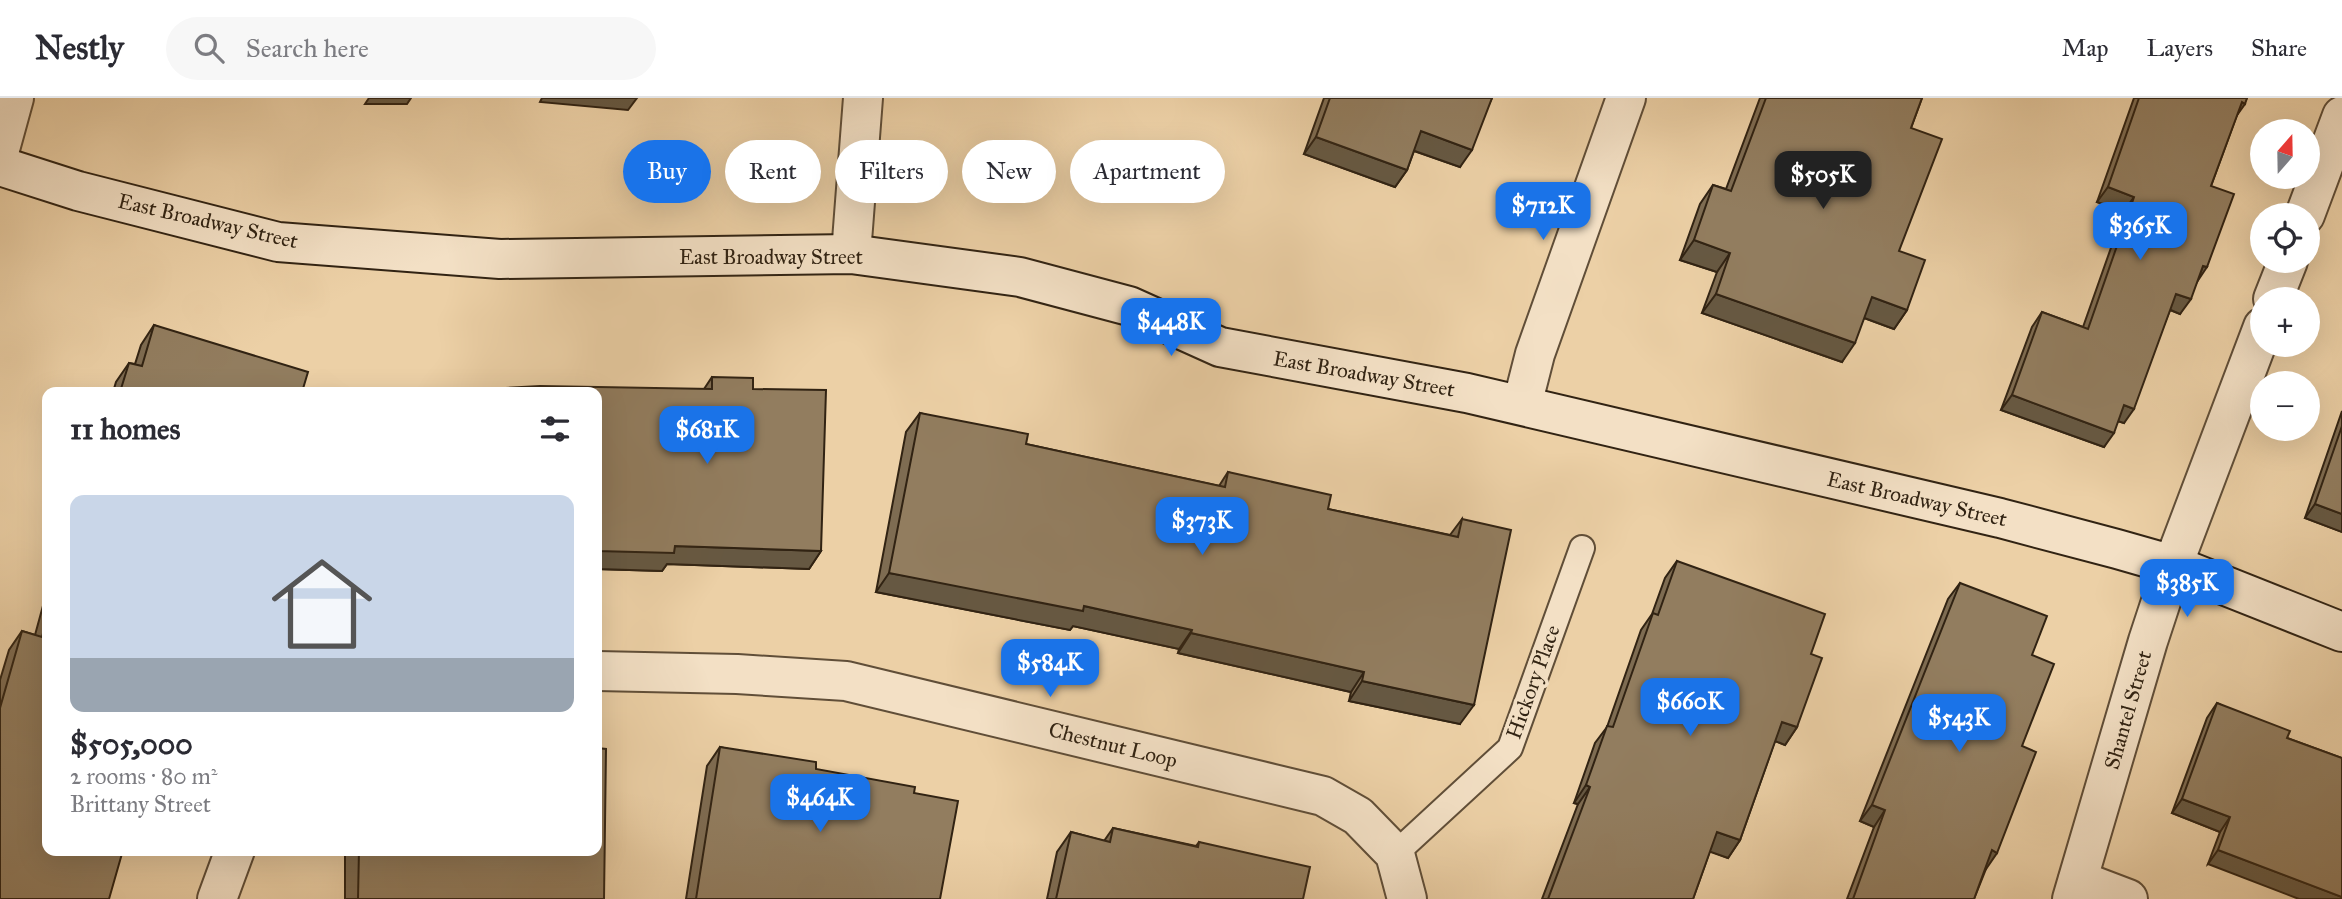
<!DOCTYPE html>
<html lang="en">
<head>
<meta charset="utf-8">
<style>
  body { margin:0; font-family:"IM FELL Great Primer",serif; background:#f7f7f7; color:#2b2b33; height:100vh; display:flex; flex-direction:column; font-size:26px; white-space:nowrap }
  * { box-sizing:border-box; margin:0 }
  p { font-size:23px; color:#7c7c81 }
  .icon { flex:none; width:38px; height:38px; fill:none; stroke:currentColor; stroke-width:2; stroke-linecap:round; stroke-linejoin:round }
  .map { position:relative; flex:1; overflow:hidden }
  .panel { position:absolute; left:42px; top:289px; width:560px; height:469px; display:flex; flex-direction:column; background:#fff; border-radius:14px; box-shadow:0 7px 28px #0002 }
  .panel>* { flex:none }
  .top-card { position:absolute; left:623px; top:42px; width:665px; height:63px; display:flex; gap:14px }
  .needle { width:46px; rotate:20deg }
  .buttons { position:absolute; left:2250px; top:21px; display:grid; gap:14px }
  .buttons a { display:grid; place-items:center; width:70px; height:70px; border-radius:50%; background:#fff; box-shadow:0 7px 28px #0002; font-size:35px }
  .price { position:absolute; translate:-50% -60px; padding:0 16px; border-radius:14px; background:#1a73e8; color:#fff; font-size:23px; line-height:46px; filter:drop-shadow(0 2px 4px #0008) }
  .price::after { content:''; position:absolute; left:50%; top:42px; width:21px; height:16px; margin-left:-10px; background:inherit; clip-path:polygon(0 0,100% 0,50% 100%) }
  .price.selected { background:#222; color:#fff }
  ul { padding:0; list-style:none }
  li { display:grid; align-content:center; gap:14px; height:371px; padding:0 28px }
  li+li { border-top:2px solid #e1e1e2 }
  li span { display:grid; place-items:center; height:217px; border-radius:14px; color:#555 }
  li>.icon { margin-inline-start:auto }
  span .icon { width:126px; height:126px; fill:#fffc; stroke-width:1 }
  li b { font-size:30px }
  h2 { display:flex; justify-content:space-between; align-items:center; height:84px; padding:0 28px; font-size:30px }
  .tag { padding:0 24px; border-radius:32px; background:#fff; box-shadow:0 7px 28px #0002; font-size:24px; line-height:63px }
  .tag.selected { background:#1a73e8; color:#fff }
  header { display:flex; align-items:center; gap:42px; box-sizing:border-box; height:98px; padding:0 35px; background:#fff; border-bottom:2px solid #e1e1e2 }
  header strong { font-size:33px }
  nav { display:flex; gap:38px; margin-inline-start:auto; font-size:24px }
  .search { width:490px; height:63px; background:#f7f7f7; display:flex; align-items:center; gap:18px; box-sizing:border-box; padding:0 24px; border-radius:38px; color:#7c7c81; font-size:26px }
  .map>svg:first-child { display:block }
</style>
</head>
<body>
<header>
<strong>Nestly</strong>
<div class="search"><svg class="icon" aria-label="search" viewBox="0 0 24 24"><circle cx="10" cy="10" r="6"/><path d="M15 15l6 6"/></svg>Search here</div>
<nav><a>Map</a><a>Layers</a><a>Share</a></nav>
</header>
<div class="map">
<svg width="2342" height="801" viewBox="0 0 2342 801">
  <rect width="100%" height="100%" fill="#ecd0a6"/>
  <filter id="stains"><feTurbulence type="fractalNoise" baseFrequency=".00286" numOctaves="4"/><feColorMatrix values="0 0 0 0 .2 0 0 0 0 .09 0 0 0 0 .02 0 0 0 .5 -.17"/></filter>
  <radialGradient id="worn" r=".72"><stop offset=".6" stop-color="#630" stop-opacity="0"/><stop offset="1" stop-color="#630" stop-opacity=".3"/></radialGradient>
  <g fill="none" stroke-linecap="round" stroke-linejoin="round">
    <defs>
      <path id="lane" d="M1395,756l115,-106 72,-200"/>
      <g id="street">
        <path d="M0,51l14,-51"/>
        <path d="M2305,117l37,-99"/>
        <path d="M851,156l12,-156"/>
        <path d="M2273,201l15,-38"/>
        <path d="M1522,307l13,-51 91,-256"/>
        <path d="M597,573l140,3 109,7 477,115 35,20 37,38 12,45"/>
        <path d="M2078,782l50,19"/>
        <path d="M217,801l18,-49"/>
        <path d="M2072,801l76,-258 25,-76 90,-238"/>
      </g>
      <path id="secondary" d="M0,68l78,25 200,51 222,17 351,-5 169,23 109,29 91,41 247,46 533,125 117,31 56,16 169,67"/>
    </defs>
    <!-- lane casing -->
    <use href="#lane" stroke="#604e38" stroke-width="28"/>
    <!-- street casing -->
    <use href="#street" stroke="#604e38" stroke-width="42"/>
    <!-- secondary casing -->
    <use href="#secondary" stroke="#312313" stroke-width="42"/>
    <!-- lane -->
    <use href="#lane" stroke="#f3e0c5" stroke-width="24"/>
    <!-- street -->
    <use href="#street" stroke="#f3e0c5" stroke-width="38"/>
    <!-- secondary -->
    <use href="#secondary" stroke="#f3e0c5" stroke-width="38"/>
  </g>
  <!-- wall -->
  <g fill="#7e6c52" stroke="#312313" stroke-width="2">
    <path d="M1324,0h168l-32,69 -46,-16 -7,19 -12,17 -91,-33z"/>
    <path d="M1760,0h162l-11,30 -12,123 8,59 -13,19 -30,-11 -22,44 -140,-49 15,-41 -37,-12 20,-56 13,-19 13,4z"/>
    <path d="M2134,0h113l-10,17 -26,71 -14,96 -17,32 -10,-4 -46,113 -6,-2 -14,26 -103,-37 31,-83 10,-15 41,15 41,-116 -27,-9z"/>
    <path d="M154,227l148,67h-189l3,-10 13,-19 6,1 6,-19z"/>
    <path d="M712,279l41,12 68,162 -12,18 -142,-5 -5,7 -65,-2v-177l107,-3z"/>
    <path d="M2342,313v121l-37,-14z"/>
    <path d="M920,315l106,31 193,42 9,-14 100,37 122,26 12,-16 -2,205 -111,-23 2,-9 -173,-39 1,-4 -106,-23 -3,4 -194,-38 30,-160z"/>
    <path d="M1677,463l134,93 -14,73 -12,18 -10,-4 -35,99 -12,18 -18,-7 -17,48h-151l36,-95 -4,-1 21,-60 12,-16 34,-97 11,-16 13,-36z"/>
    <path d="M1960,485l72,72 -10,91 -36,123 -12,30h-127l27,-72 -14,-6 88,-222z"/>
    <path d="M47,493v259l-47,49v-219l9,-30 13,-19 13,4z"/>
    <path d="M2217,605l70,35 55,20 -134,106 12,-32 -48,-19 35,-95z"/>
    <path d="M720,649l194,46 26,106h-254l21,-133z"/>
    <path d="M1113,730l83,18 3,-4 104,57h-256l10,-47 14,-20 33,9z"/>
    <path d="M345,752h252l7,49h-259z"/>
  </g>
  <!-- shaded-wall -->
  <g fill="#665842" stroke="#312313" stroke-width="2">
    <path d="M369,0h42l-4,6h-42z"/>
    <path d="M542,0h95l-9,12 -88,-8z"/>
    <path d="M2242,4l3,2 -10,14z"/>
    <path d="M1421,33l51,19 -12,17 -51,-18z"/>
    <path d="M1316,39l91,33 -12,17 -91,-33z"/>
    <path d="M2108,89l26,10 -10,14 -27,-9z"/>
    <path d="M1694,142l36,13 -13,19 -37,-12z"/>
    <path d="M2203,168l4,1 -10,15z"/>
    <path d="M1716,196l139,49 -13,19 -140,-49z"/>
    <path d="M2176,196l15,5 -11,15 -14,-6z"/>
    <path d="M1872,199l35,13 -13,19 -35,-13z"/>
    <path d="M2012,297l102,38 -10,14 -103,-37z"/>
    <path d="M2124,307l10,4 -10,14 -10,-3z"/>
    <path d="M2315,406l27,10v18l-37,-14z"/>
    <path d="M675,448l146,5 -12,18 -142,-5 -5,7 -65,-2v-18z"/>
    <path d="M889,475l195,33 108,24 -13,19 -106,-23 -3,4 -194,-38z"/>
    <path d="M1191,535l173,39 -13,20 -173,-39z"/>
    <path d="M1362,583l112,24 -14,19 -111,-23z"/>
    <path d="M1782,624l15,5 -12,18 -15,-6z"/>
    <path d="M1586,687l4,2 -12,17 -4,-1z"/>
    <path d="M2182,701l48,18 -10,15 -48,-19z"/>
    <path d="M1872,707l13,5 -11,17 -14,-6z"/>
    <path d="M1717,734l23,8 -12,18 -23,-8z"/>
    <path d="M1992,752l5,3 -11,16 -6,-2z"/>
    <path d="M2218,752l124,47v2h-43l-91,-35z"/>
  </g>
  <!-- building -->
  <g fill="#927d5f" stroke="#312313" stroke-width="2">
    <path d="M1330,0h162l-20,52 -51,-19 -14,39 -91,-33z"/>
    <path d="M1766,0h156l-11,30 31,11 -43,112 26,9 -18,50 -35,-13 -17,46 -139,-49 14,-41 -36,-13 19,-55 18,6z"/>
    <path d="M2139,0h108l-2,6 -3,-2 -31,84 23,8 -27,73 -4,-1 -12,33 -15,-5 -42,115 -10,-4 -10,28 -102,-38 30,-83 46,17 46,-132 -26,-10z"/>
    <path d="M154,227l154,47 -6,20h-182l9,-29 13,3z"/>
    <path d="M712,279l41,1v11l73,1 -5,161 -146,-5 -1,7 -77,-2v-159h-163l106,-6 172,3z"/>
    <path d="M920,315l108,21 -2,10 199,43 3,-15 103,23 -3,14 130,28 4,-18 49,11 -37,175 -112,-24 2,-9 -173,-39 1,-3 -108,-24 -1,5 -194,-38z"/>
    <path d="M2342,328v88l-27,-10z"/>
    <path d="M1677,463l148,53 -14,40 11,4 -25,69 -15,-5 -42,118 -23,-8 -24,67h-145l42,-112 -4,-2 21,-59 6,1 40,-114 5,2z"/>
    <path d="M1960,485l87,33 -15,39 22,9 -32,82 14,6 -39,101 -5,-3 -18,49h-121l32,-89 -13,-5z"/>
    <path d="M47,520v232h76l-14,49h-109v-191l22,-77 20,6z"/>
    <path d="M2217,605l73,28 -3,7 55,20v139l-124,-47 12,-33 -48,-18z"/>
    <path d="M720,649l96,15v7l99,18 -1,6 44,8 -18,98h-244z"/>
    <path d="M597,650l9,1 -2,150h-246l1,-49h238z"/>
    <path d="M1113,730l85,19 1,-5 111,25 -7,32h-247l15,-67 39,10z"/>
  </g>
  <g text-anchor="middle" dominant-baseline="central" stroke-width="7" stroke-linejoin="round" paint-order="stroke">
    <!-- street labels -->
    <g font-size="21" fill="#312313" stroke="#f3e0c5">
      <text transform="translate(208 123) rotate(13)">East Broadway Street</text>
      <text x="771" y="159">East Broadway Street</text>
      <text transform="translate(1364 276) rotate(10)">East Broadway Street</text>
      <text transform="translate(1917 401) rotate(13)">East Broadway Street</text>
      <text transform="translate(1533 584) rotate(-70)">Hickory Place</text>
      <text transform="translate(2128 612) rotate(-74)">Shantel Street</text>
      <text transform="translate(1113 647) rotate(14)">Chestnut Loop</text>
    </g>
  </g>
  <rect width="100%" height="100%" filter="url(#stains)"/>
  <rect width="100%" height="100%" fill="url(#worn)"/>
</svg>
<div class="buttons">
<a><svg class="needle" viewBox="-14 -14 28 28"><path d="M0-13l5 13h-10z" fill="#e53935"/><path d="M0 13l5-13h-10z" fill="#7c7c81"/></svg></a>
<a><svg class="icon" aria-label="locate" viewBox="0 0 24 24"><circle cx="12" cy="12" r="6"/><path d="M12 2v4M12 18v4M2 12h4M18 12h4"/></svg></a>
<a>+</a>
<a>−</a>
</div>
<b class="price selected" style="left:1823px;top:113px">$505K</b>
<b class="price" style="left:1543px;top:144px">$712K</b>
<b class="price" style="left:2140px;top:164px">$365K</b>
<b class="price" style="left:1171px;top:260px">$448K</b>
<b class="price" style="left:707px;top:368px">$681K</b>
<b class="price" style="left:1202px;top:459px">$373K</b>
<b class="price" style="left:2187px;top:521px">$385K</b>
<b class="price" style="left:1050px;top:601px">$584K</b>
<b class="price" style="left:1690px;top:640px">$660K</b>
<b class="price" style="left:1959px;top:656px">$543K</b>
<b class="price" style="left:820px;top:736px">$464K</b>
<div class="top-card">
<a class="tag selected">Buy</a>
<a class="tag">Rent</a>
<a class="tag">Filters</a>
<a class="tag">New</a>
<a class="tag">Apartment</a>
</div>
<section class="panel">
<h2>11 homes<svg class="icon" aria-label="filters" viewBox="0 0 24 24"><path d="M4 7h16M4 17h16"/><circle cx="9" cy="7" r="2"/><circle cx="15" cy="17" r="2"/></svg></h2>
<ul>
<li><span style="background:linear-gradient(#c9d6e8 75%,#9aa5b1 0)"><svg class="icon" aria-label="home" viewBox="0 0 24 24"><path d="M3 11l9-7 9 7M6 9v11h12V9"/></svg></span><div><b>$505,000</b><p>2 rooms · 80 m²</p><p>Brittany Street</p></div></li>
</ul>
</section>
</div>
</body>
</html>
